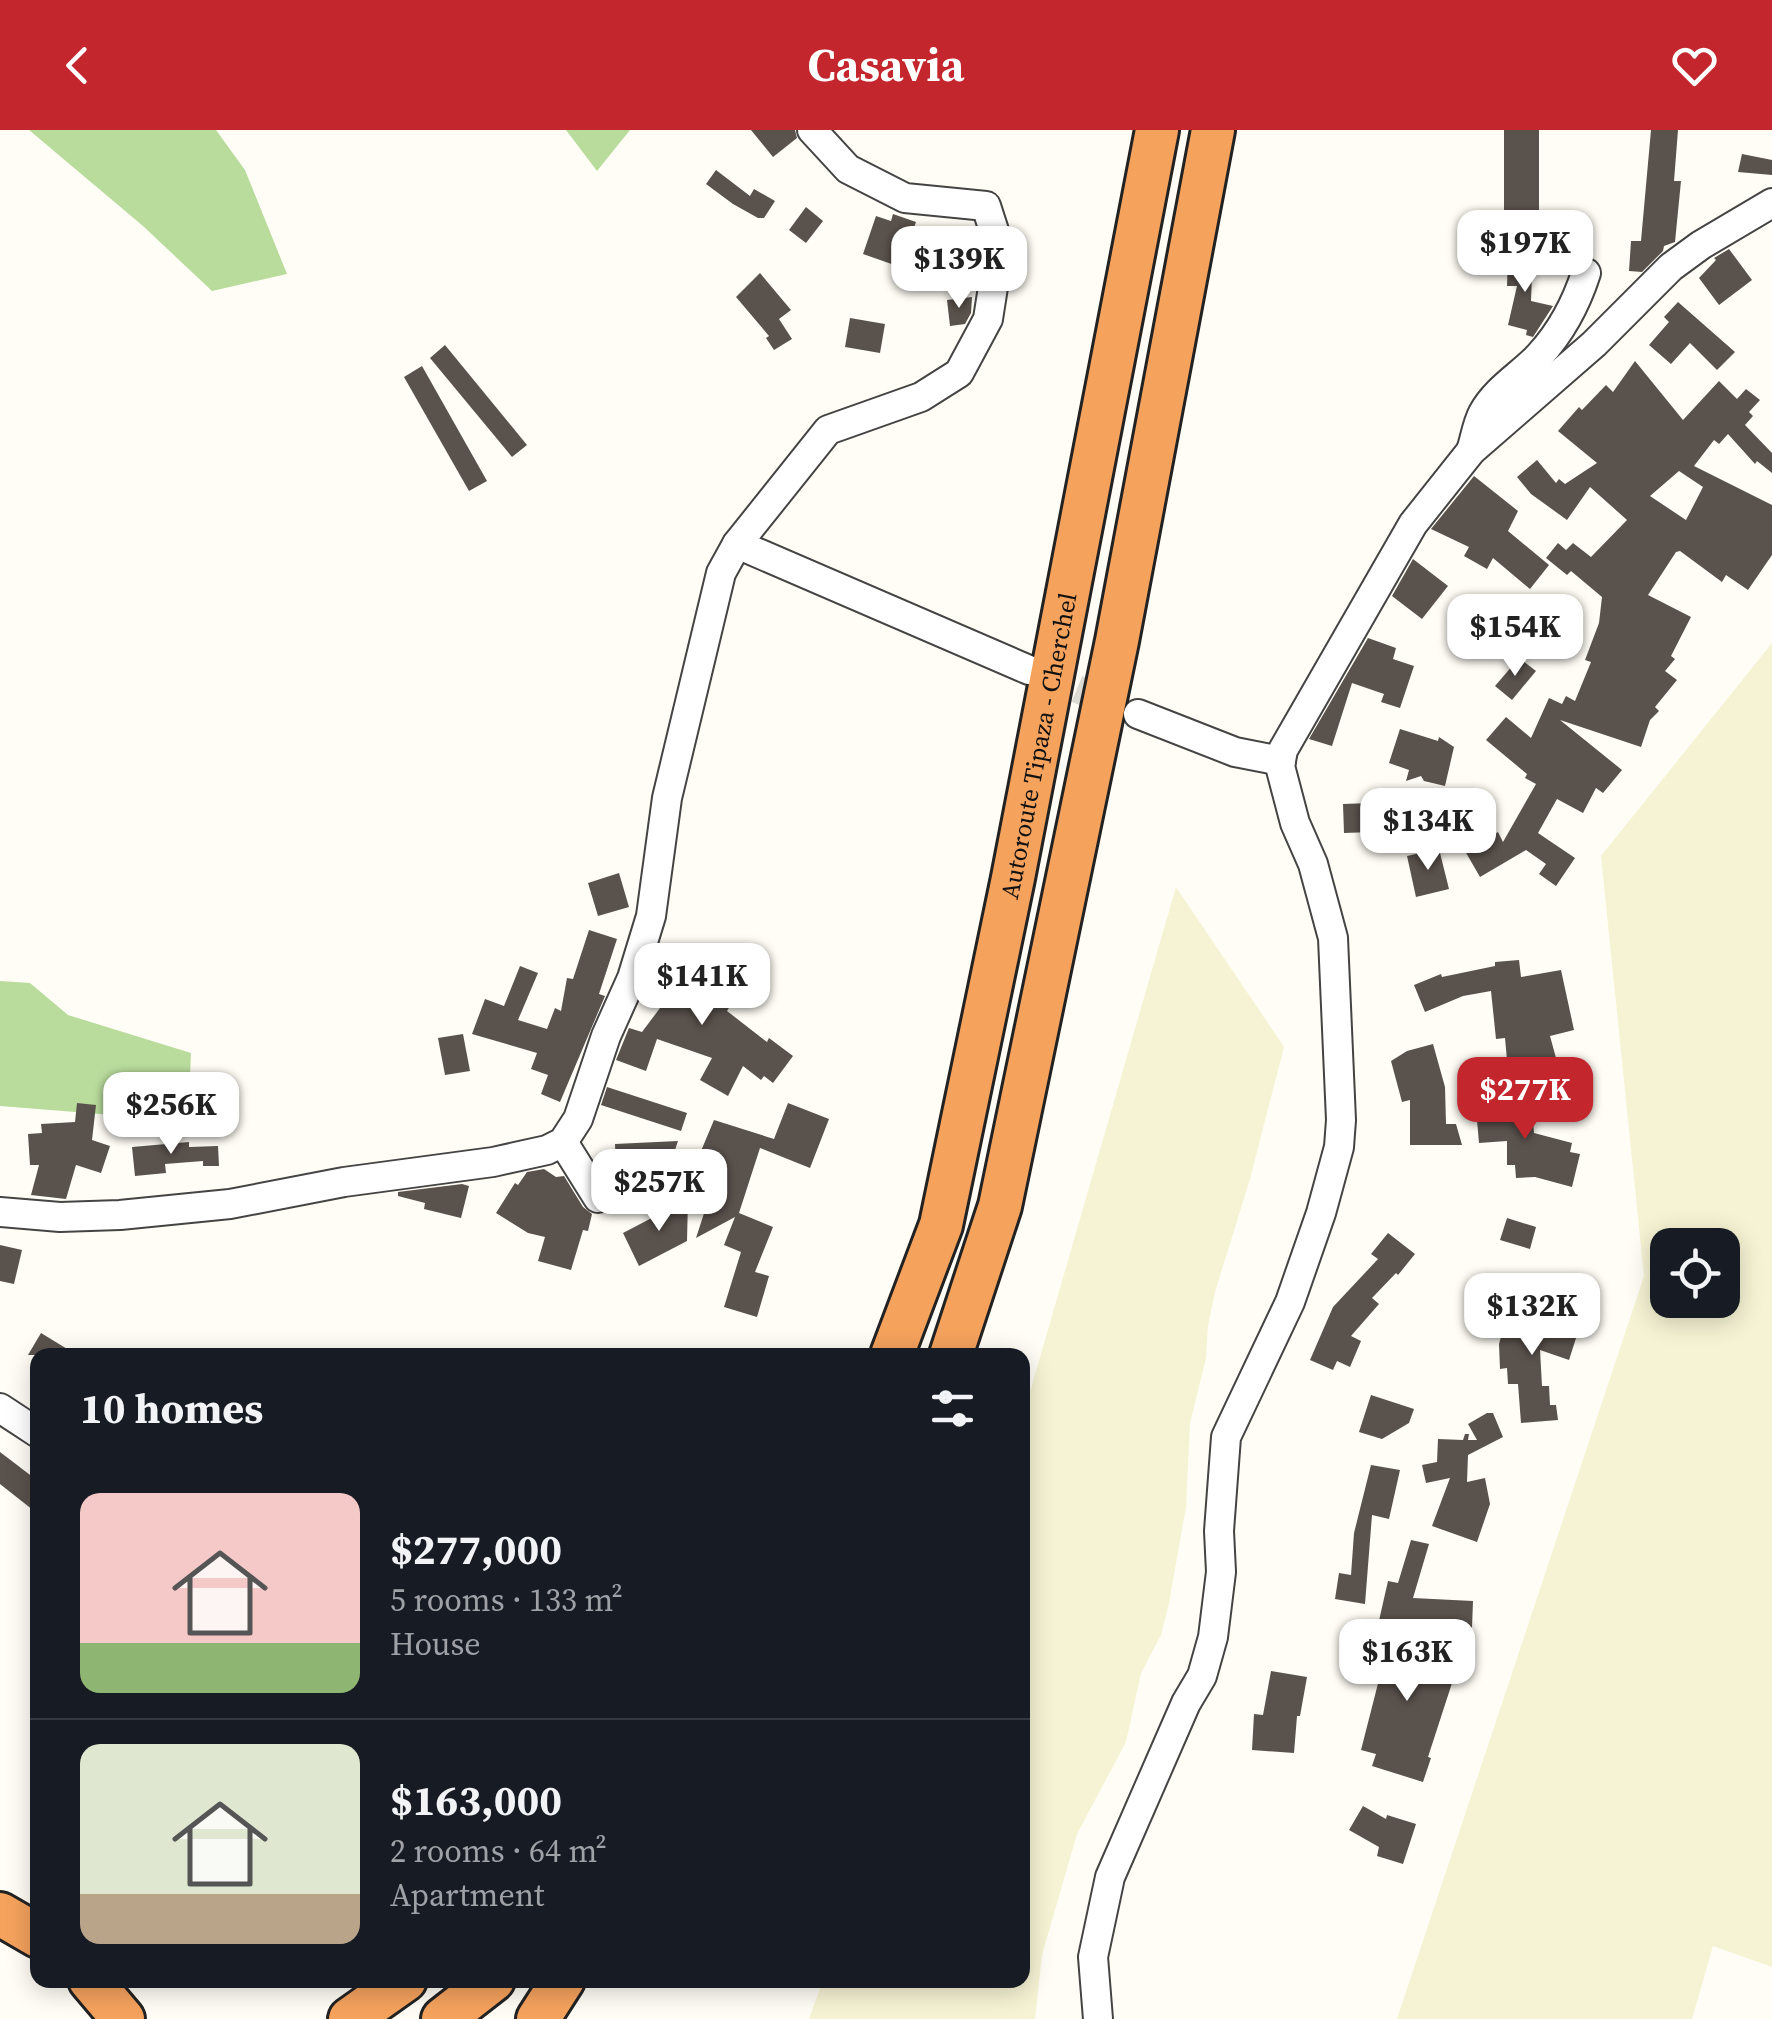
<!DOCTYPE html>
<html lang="en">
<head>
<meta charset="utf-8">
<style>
  body { margin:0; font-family:"Source Serif 4",serif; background:#20242c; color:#f1f3f6; height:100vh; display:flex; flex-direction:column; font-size:38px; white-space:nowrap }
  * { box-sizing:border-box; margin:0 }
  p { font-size:32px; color:#9ea1a6 }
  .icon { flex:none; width:55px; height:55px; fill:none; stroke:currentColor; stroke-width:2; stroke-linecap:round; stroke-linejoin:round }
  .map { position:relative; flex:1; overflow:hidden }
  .panel { position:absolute; left:30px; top:1218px; width:1000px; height:640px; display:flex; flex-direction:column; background:#171b24; border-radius:20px; box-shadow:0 5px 25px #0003 }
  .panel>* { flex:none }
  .controls { position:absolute; left:1650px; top:1098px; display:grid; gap:20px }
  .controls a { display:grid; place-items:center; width:90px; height:90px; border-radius:20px; background:#171b24; box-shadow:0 5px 25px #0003; font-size:50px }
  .price { position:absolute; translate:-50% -85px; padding:0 22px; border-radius:20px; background:#fff; color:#222; font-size:32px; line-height:65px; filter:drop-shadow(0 2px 5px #0008) }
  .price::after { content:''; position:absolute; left:50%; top:60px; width:30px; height:22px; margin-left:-15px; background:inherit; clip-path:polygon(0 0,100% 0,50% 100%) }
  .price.active { background:#c4262e; color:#fff }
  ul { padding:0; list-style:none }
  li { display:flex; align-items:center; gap:30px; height:250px; padding:0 50px }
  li+li { border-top:2px solid #363941 }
  li span { display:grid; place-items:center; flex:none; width:280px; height:200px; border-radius:20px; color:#555 }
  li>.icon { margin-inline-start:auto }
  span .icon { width:120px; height:120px; fill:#fffc; stroke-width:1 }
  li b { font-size:42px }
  h2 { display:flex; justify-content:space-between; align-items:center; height:120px; padding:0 50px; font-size:42px }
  header { display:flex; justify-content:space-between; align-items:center; height:130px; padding:0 50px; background:#c4262e; color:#fff; font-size:45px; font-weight:700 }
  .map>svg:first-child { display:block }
</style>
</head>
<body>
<header><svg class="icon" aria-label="back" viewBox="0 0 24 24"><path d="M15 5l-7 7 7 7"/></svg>Casavia<svg class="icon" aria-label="heart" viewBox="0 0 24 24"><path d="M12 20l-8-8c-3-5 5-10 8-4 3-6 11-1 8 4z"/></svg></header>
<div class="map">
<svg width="1772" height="1889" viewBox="0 0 1772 1889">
  <rect width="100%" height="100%" fill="#fffdf5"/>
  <!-- farmland -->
  <g fill="#f6f3d4" fill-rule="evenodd">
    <path d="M1772,513v1324l-59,-21 -21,73h-295l247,-743 -43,-420zM1668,1115h54v55h-54z"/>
    <path d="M1176,757l108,160 -34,132 -35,113 -7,33 -2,33 -16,65 -4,84 -17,96 -8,32 -20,38 -15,69 -49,92 -35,121 -7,64h-226l14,-39h199l1,-564z"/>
  </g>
  <!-- forest -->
  <g fill="#b9dc9c">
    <path d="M29,0h187l29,40 42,104 -75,17 -69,-65z"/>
    <path d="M566,0h64l-33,41z"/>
    <path d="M0,851l30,2 38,32 123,38 -2,48 -28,5 -11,12 -150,-12z"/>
  </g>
  <!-- building -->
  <g fill="#5a524d" fill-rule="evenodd">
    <path d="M751,0h44l2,8 -24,19z"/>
    <rect x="1504" y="0" width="35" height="93"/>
    <path d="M1651,0h27l-4,51h7l-6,61 -11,4 -1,5 -21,21 -13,-1 2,-30h10z"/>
    <path d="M1742,24l30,6v15l-34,-3z"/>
    <path d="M716,40l34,26 4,-7 21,12 -11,17h-6l-25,-14 -27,-20z"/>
    <path d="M806,77l17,14 -17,22 -17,-13z"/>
    <path d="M893,84l23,8 -16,45 -37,-13 13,-38 15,5z"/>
    <path d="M1729,119l23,31 -33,25 -20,-27 17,-18 -2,-2z"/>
    <path d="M1526,120l7,1 -2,50 22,5 -20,31 -7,-2 1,-5 -19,-5 9,-39h-10l1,-33 17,1z"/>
    <path d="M760,143l31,37 -12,9 13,20 -18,11 -8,-12 3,-2 -33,-39z"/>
    <path d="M972,167l-1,16 -6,11 -15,2 -3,-26z"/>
    <path d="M1678,172l57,50 -18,18 -27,-27 -19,21 -22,-19 20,-23 -5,-5z"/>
    <path d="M850,188l35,6 -5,29 -35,-6z"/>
    <path d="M445,215l82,100 -15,12 -82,-99z"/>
    <path d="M1635,231l48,59 36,-39 18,18 9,-10 14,11 -11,12 4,4 -8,9 27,28v20l-15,-12 -2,3 -27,-30 -9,10 -5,-4 -20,26 78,39v50l-24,35 -22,-15 -4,7 -42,-31 -4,1 -28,43 43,22 -20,39 4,3 -10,12 12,9 -22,27 4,4 -9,9 -9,27 -81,-27 62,50 -19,23 -7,-5 -13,25 -26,-14 -19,34 37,25 -19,28 -17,-12 7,-10 -20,-14 -46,27 -15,-26 33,-19 5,10 33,-58 -11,-6 2,-4 -41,-34 20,-23 25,21 18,-40 13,6 4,-8 9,5 16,-39 -6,-2 14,-37 3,-26 -31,-26 -4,4 -21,-17 12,-15 8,7 7,-7 18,14 36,-37 -37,-33 -23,33 -36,-26 -14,-17 20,-17 19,23 3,-4 6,5 32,-21 -39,-32 21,-24 3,3 24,-25 7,7zM1679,341l24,16 -17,33 -36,-24z"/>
    <path d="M422,236l65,115 -18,10 -65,-114z"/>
    <path d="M1474,346l44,35 -10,20 41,34 -19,24 -37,-31 -6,11 -23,-13 5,-9 -38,-18z"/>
    <path d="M1413,429l35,27 -26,33 -30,-23z"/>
    <path d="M1469,491l27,13 -12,25 -27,-14z"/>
    <path d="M1368,508l28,10 -3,11 21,7 -14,42 -19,-6 3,-8 -32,-11 -20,63 -23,-7z"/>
    <path d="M1519,528l17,13 -24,29 -17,-14z"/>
    <path d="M1400,599l38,12 1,-4 15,10 -9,39 -21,-5 -3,-5 -15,5 3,-11 -20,-7z"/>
    <path d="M1371,673l2,29 -29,1 -1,-29z"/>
    <path d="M1439,719l10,40 -33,8 -9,-41z"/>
    <path d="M619,743l10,34 -31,9 -10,-33z"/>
    <path d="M589,800l28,9 -18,55 6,2 -45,106 -19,-8 7,-19 -17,-6 6,-16 -65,-19 13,-35 19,7 16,-40 18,7 -20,47 29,9 8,-21 6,3 6,-33 6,1z"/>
    <path d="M681,820l22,11 -3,6 39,24 -12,20 40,31 2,-4 24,18 -20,27 -9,-7 -3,4 -18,-14 -15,30 -28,-16 12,-22 -55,-19 -11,32 -30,-11 13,-32 13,4 18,-24 -19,-7 9,-22 14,6z"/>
    <path d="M1519,830l2,17 40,-7 13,60 -24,6 12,44 -52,13 -5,-55 -9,1 -5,-48 -28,5 -38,16 -11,-27 27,-11 1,3 53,-11v-4z"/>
    <path d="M463,904l7,37 -25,4 -7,-37z"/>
    <path d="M1433,914l12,43 1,37h10l6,21h-52v-45l-8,2 -11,-41 16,-10z"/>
    <path d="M607,957l80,26 -6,18 -80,-26z"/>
    <path d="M1513,963l3,29 17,-1 1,12 38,10 -2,9 10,2 -8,33 -37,-10 -19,1 -1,-13h-8v-24l-28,2 -4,-46z"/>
    <path d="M77,973l19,2 -4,35 18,6 -9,27 -25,-8 -10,34 -35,-4 8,-30h-9l-2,-31 14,-1 -1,-9 34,-2z"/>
    <path d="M788,973l41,16 -19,49 -50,-20 -21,65 34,14 -18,45 14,4 -12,41 -33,-10 17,-55 -17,-7 11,-28 -39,21 26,-80 -21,-7 13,-31 60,19z"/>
    <path d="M678,1011l-17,51 -44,2 -2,-50z"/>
    <path d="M189,1012v5l29,-1 1,20h-16v-5l-38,3 1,9 -31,3 -3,-29z"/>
    <path d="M544,1039l12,8 8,-1 19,31 9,7 -4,17 -5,-1 -12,40 -33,-9 7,-24 -17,-4 -32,-20 19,-30 3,2 9,-13z"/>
    <path d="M462,1054l7,2 -8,32 -37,-9 1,-6 -27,-7v-4z"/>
    <path d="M688,1069l-1,42 -48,25 -16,-33z"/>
    <path d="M1507,1088l29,9 -6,22 -30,-9z"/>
    <path d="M1388,1103l27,21 -17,21 -2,-2 -24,25 7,6 -28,32 10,5 -11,26 -13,-6 -4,9 -23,-10 23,-53 45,-48 -7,-5z"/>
    <path d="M0,1115l22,5 -8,34 -14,-3z"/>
    <path d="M1511,1171l45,17 -2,7 24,7 -9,28 -29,-10 2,36h7l1,19h6l2,15 -37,3 -3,-39h-10l-1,-16 -7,1 -1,-25z"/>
    <path d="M41,1203l36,22h-49z"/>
    <path d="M1371,1265l43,14 -5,14 -27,16 -23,-7z"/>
    <path d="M1487,1283h6l10,24 -35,18 -1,27 18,-4 5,26 -13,38 -45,-16 18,-48 -24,5 -4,-18 15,-3 1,-23 25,1 2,-6h4l-1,6h9l-9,-16z"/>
    <path d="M0,1322l38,29v33l-38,-30z"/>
    <path d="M1371,1335l29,5 -11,49 -17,-4 -7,89 -30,-5 4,-26 12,2 3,-42z"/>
    <path d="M1411,1410l18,4 -16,54 60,3 -1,27 -94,-3 10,-44 10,2z"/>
    <path d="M1358,1505l110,24 -6,23 -9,-2 -25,77 3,1 -8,24 -51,-16 4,-12 -15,-4 23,-90 -25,1z"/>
    <path d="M1271,1541l36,6 -7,39h-3l-3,37 -42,-3 2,-36 9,1z"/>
    <path d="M1363,1676l23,13 1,-4 29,9 -13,40 -26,-8 2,-9 -30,-17z"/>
  </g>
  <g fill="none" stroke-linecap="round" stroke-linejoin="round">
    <!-- minor-tunnel -->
    <path stroke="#dbdad3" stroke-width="28" stroke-dasharray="28 14" stroke-linecap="butt" d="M1038,543l81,33"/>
    <defs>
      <g id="minor">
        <path d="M1471,321c4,-12 6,-27 12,-38 13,-24 38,-38 56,-57 22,-24 37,-52 47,-83"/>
        <path d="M737,414l292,126"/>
        <path d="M1138,584l97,38 46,9"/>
        <path d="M563,1012l35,56"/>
        <path d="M0,1082l60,5 60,-2 110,-11 114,-22 149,-20 54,-12 16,-8 15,-23 28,-83 26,-58 19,-62 16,-118 54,-225 16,-29 91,-114 93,-33 38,-24 29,-54 8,-51v-31l-10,-31 -81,-8 -57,-29 -36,-39"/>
        <path d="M0,1278l38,25"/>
        <path d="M1098,1889l-5,-62 17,-80 76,-174 16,-27 11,-39 8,-65 -2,-41 7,-94 64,-135 31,-89 18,-66 2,-27 -8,-182 -20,-74 -18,-41 -15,-57 3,-16 130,-226 58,-73 123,-107 77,-77 30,-22 71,-42"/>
      </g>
      <g id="highway">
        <path id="s1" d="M892,1225l49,-130 72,-347 144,-748"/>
        <path d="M951,1225l49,-149 117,-565 96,-511"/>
        <path d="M0,1784l38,22"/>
        <path d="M90,1850l33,39"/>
        <path d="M350,1889l55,-39"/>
        <path d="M443,1889l50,-39"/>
        <path d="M538,1889l25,-39"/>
      </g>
    </defs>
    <!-- minor casing -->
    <use href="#minor" stroke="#444" stroke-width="32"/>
    <!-- highway casing -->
    <use href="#highway" stroke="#222" stroke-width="48"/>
    <!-- minor -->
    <use href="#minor" stroke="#fff" stroke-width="28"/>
    <!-- highway -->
    <use href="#highway" stroke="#f5a25d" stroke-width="42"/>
  </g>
  <g text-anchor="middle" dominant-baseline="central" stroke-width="10" stroke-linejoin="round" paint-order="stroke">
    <!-- street labels -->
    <g font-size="25" fill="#111" stroke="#fff">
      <text stroke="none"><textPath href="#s1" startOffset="628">Autoroute Tipaza - Cherchel</textPath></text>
    </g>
  </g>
</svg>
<div class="controls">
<a><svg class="icon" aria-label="locate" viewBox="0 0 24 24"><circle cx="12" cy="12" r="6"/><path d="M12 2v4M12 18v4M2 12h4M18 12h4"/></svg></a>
</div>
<b class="price" style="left:1525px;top:165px">$197K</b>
<b class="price" style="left:959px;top:181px">$139K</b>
<b class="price" style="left:1515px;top:549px">$154K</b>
<b class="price" style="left:1428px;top:743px">$134K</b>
<b class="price" style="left:702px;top:898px">$141K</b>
<b class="price active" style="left:1525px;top:1012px">$277K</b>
<b class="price" style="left:171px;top:1027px">$256K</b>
<b class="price" style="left:659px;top:1104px">$257K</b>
<b class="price" style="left:1532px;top:1228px">$132K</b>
<b class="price" style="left:1407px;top:1574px">$163K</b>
<section class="panel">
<h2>10 homes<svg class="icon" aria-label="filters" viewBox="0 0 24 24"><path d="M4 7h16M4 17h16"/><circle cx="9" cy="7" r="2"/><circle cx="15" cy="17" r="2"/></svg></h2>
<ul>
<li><span style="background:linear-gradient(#f6c9c9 75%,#8fb573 0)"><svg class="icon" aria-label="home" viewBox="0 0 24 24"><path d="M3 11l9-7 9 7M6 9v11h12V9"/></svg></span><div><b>$277,000</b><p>5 rooms · 133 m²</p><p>House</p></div></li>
<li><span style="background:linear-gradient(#dfe7d0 75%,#b9a48a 0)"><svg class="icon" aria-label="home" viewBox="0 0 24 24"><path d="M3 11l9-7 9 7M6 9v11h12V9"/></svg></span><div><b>$163,000</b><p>2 rooms · 64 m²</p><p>Apartment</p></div></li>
</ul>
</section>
</div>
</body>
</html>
